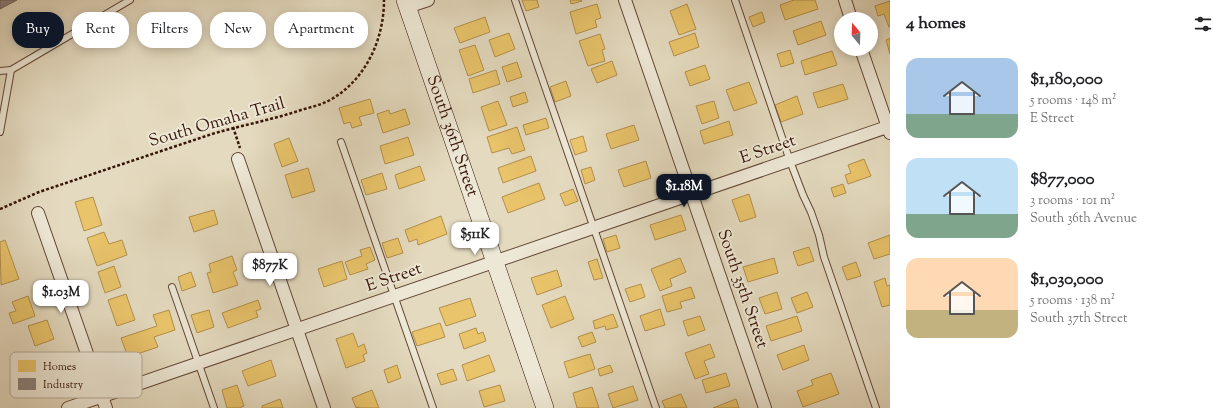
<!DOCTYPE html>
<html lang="en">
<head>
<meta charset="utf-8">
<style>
  body { margin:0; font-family:"Sorts Mill Goudy",serif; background:#f6f6f6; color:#202124; height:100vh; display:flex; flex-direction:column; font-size:15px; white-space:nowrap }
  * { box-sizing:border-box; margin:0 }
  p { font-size:13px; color:#757577 }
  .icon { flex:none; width:22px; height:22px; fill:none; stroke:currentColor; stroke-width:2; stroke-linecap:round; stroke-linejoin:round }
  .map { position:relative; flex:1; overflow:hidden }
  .drawer { display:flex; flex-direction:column; background:#fff; width:340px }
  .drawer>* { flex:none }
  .banner { position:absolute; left:12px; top:12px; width:380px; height:36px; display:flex; gap:8px }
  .needle { width:26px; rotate:341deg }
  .buttons { position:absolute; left:834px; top:12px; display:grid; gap:8px }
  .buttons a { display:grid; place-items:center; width:44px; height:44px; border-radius:50%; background:#fff; box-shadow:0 2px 10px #0003; font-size:20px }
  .price { position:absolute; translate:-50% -34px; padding:0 9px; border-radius:8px; background:#fff; color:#222; font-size:13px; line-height:26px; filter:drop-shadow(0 1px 2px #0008) }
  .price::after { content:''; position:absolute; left:50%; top:24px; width:12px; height:9px; margin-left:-6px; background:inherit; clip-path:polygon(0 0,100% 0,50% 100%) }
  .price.on { background:#111827; color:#fff }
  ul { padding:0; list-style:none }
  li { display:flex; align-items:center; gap:12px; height:100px; padding:0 16px }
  li span { display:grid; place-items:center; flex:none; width:112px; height:80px; border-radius:12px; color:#555 }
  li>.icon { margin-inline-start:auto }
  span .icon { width:48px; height:48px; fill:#fffc; stroke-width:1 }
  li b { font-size:17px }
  h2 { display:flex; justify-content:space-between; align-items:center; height:48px; padding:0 16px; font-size:17px }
  .chip { padding:0 14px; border-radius:16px; background:#fff; box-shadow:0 2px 10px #0003; font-size:14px; line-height:36px }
  .chip.on { background:#111827; color:#fff }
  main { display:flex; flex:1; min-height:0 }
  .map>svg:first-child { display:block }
</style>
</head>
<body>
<main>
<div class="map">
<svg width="890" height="408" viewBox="0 0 890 408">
  <rect width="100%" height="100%" fill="#e4dabf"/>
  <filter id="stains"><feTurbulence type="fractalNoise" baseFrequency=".005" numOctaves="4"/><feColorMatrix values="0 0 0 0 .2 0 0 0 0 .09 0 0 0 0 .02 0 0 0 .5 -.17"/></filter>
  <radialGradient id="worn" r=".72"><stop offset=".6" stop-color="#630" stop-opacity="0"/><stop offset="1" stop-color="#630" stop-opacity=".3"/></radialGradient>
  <!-- homes -->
  <g fill="#e9c46a" stroke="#b38f4c">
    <path d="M522,0h15l2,7 -13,4z"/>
    <path d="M570,0h11l1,1 -11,3z"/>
    <path d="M794,0h21l3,9 -33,11 -5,-15z"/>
    <path d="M890,1v26h-1l-5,-13 -6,2 -3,-10z"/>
    <path d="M597,4l4,14 -6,2 2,7 -21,7 -6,-22z"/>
    <path d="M687,4l9,25 -17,6 -9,-24z"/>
    <path d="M762,12l3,10 -12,5 -4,-10z"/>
    <path d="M485,17l5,15 -30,11 -6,-15z"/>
    <path d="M821,21l5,14 -28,10 -5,-14z"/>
    <path d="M509,33l6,16 -20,8 -6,-17z"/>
    <path d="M695,33l4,14 -25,9 -5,-14z"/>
    <path d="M600,34l5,15 -3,1 3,11 -17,5 -9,-25z"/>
    <path d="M890,38v16l-4,-14z"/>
    <path d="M475,45l9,25 -16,6 -9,-26z"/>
    <path d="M790,50l4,13 -13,4 -4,-13z"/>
    <path d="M832,51l5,14 -32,10 -4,-14z"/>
    <path d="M612,61l5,14 -20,8 -6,-14z"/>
    <path d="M517,62l5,15 -15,5 -5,-15z"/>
    <path d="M705,65l5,14 -20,7 -5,-14z"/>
    <path d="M496,70l4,14 -27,9 -4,-14z"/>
    <path d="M566,81l5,15 -16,6 -5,-15z"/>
    <path d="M749,82l8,21 -23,8 -8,-21z"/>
    <path d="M843,84l5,15 -30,9 -5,-15z"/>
    <path d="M525,92l3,10 -15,5 -3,-10z"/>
    <path d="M797,96l6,18 -22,8 -6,-17z"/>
    <path d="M370,99l4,14 -15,4 3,8 -10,3 -2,-6 -6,2 -5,-16z"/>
    <path d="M498,101l9,24 -18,6 -8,-24z"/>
    <path d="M714,101l5,17 -17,6 -6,-18z"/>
    <path d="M405,109l5,15 -27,9 -6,-19 12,-4 1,4z"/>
    <path d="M546,118l3,10 -23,7 -3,-10z"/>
    <path d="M729,121l4,14 -29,9 -4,-13z"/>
    <path d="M634,125l5,15 -28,9 -5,-15z"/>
    <path d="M517,127l8,23 -13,4 -3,-6 -17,5 -5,-16z"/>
    <path d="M583,136l4,15 -12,4 -5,-15z"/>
    <path d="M408,137l6,18 -29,9 -5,-18z"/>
    <path d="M289,138l9,23 -16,6 -8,-23z"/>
    <path d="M531,156l5,15 -33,12 -5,-15z"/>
    <path d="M864,159l7,17 -23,8 -3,-9 6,-2 -3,-8z"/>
    <path d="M646,161l5,17 -27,9 -6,-17z"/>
    <path d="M420,166l5,14 -26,9 -4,-14z"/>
    <path d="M591,167l4,13 -10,4 -4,-14z"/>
    <path d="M308,168l7,23 -23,7 -7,-23z"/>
    <path d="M382,173l5,16 -21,6 -5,-15z"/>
    <path d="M539,183l6,16 -37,14 -6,-16z"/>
    <path d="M843,184l3,9 -12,4 -3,-9z"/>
    <path d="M573,189l5,12 -13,5 -5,-12z"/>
    <path d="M749,194l7,23 -16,5 -8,-22z"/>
    <path d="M93,197l9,28 -18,6 -9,-29z"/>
    <path d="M214,210l4,14 -24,8 -5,-15z"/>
    <path d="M681,215l5,15 -31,10 -5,-15z"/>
    <path d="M441,216l6,18 -29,11 -1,-6 -8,3 -4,-12z"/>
    <path d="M104,232l5,12 13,-4 5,15 -30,11 -10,-28z"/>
    <path d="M616,235l4,13 -13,4 -4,-13z"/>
    <path d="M890,235v19l-16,5 -6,-16z"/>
    <path d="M398,238l5,15 -16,5 -5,-15z"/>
    <path d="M5,240l14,39 -18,6 -1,-43z"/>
    <path d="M370,247l5,13 -9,4 2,5 -18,6 -5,-13 17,-6 -2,-6z"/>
    <path d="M809,247l5,14 -16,5 -5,-14z"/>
    <path d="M232,256l5,14 -4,2 5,13 -25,8 -6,-20 4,-1 -2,-8z"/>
    <path d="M680,258l6,14 -16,7 2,7 -12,5 -9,-22z"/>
    <path d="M774,258l4,15 -30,9 -5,-15z"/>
    <path d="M597,259l6,19 -9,2 -6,-18z"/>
    <path d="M342,261l5,18 -23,8 -6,-18z"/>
    <path d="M856,262l5,14 -14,4 -5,-13z"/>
    <path d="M114,266l7,21 -16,6 -7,-21z"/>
    <path d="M557,270l5,16 -25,9 -6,-17z"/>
    <path d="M191,272l5,14 -14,5 -4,-14z"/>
    <path d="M885,278l2,8 3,-1v20l-8,2 -8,-25z"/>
    <path d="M641,284l4,13 -15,5 -5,-13z"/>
    <path d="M691,287l4,11 -15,4 2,6 -15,4 -5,-16z"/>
    <path d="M777,292l5,17 -17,5 -6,-16z"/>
    <path d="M807,292l6,15 -16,6 -6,-15z"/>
    <path d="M126,294l9,26 -18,6 -9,-26z"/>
    <path d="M28,296l7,20 -22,8 -4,-11 7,-2 -4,-9z"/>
    <path d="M565,296l9,23 -23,9 -9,-23z"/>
    <path d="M470,298l6,18 -30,10 -7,-18z"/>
    <path d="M258,300l3,9 -5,2 2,6 -30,11 -6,-15z"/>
    <path d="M660,309l5,16 -20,6 -5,-15z"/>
    <path d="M169,310l6,20 -21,7 4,10 -30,10 -7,-19 36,-12 -4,-11z"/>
    <path d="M209,310l5,17 -17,6 -6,-18z"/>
    <path d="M613,314l5,13 -12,3 -1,-4 -10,3 -2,-8z"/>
    <path d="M700,316l5,14 -17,6 -5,-15z"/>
    <path d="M797,316l5,15 -31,10 -5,-15z"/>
    <path d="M47,320l7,19 -19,7 -7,-20z"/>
    <path d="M440,323l5,14 -28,9 -5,-14z"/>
    <path d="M476,328l2,6 5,-2 3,9 -22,8 -5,-15z"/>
    <path d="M592,332l4,10 -14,5 -4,-10z"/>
    <path d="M353,333l5,14 6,-3 3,9 -4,2 2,6 -19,7 -10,-29z"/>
    <path d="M710,344l5,13 -11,4 5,13 -14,5 -10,-26z"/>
    <path d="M804,345l5,15 -26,10 -6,-15z"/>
    <path d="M590,354l5,15 -26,9 -5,-16z"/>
    <path d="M489,355l6,16 -28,10 -5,-16z"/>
    <path d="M271,360l5,16 -28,10 -6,-15z"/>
    <path d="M397,365l4,13 -13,5 -4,-13z"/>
    <path d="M610,365l3,7 -13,4 -2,-7z"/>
    <path d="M453,369l4,11 -16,5 -4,-11z"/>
    <path d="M726,373l4,13 -24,7 -4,-13z"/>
    <path d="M831,373l8,21 -36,13 -6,-16 16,-6 -2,-5z"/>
    <path d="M237,385l7,21 -5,2h-12l-5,-18z"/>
    <path d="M500,385l5,16 -21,6 -5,-16z"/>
    <path d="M633,386l5,14 -25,8 -5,-14z"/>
    <path d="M592,387l7,21h-22l-4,-15z"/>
    <path d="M372,390l7,18h-20v-1l-3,1 -4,-10z"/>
    <path d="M681,394l6,14h-22l-3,-7z"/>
    <path d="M280,399l3,9h-21v-2z"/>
    <path d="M736,399l3,9h-26z"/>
  </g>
  <!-- industry -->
  <path fill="#8a817c" stroke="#716059" d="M0,0h17l-17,9z"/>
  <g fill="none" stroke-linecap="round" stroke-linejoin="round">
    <defs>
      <g id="lane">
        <path d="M515,0l141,408"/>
        <path d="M735,0l55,161 13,34 8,17 8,23 5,22 52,151"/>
        <path d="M0,71l11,-1"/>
        <path d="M0,132l11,-62 119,-70"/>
        <path d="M341,142l92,266"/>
        <path d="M172,287l42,121"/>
      </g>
      <g id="street">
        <path d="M625,0l140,408"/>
        <path d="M845,0l6,19"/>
        <path d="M407,7l21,-7"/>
        <path d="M861,49l29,84"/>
        <path d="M238,159l86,249"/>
        <path d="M38,213l68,195"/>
        <path d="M68,408l822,-282"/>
      </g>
      <g id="secondary">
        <path id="s1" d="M405,0l140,408"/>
      </g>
    </defs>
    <!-- lane casing -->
    <use href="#lane" stroke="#624635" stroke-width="8"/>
    <!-- street casing -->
    <use href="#street" stroke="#624635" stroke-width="14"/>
    <!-- secondary casing -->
    <use href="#secondary" stroke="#361407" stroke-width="18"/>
    <!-- path -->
    <g stroke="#361407" stroke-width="2.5" stroke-dasharray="3 2" stroke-linecap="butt">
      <path d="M233,127l7,21"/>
      <path d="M0,209l39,-17 173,-58c30,-9 60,-14 89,-24 10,-3 20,-5 29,-10 36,-20 54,-61 54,-100"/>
    </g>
    <!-- lane -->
    <use href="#lane" stroke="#ede7d5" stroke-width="6"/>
    <!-- street -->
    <use href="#street" stroke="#ede7d5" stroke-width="12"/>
    <!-- secondary -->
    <use href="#secondary" stroke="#ede7d5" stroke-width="17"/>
  </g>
  <g text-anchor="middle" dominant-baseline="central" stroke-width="4" stroke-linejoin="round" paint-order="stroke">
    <!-- street labels -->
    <g font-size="17" fill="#361407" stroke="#ede7d5">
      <text transform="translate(217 123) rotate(-16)">South Omaha Trail</text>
      <text stroke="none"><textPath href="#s1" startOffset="144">South 36th Street</textPath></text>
      <text transform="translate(768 150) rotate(-19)">E Street</text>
      <text transform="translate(394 278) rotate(-19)">E Street</text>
      <text transform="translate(742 289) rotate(71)">South 35th Street</text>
    </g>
  </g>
  <!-- legend -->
  <rect x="10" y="352" width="132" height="46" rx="6" fill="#ede7d5" stroke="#b6a897" stroke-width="1"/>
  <rect x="18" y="360" width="18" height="12" fill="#e9c46a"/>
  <rect x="18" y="378" width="18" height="12" fill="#8a817c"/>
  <g font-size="11" fill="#361407">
    <text x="43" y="370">Homes</text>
    <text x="43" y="388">Industry</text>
  </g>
  <rect width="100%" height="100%" filter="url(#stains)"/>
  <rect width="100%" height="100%" fill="url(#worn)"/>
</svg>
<div class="buttons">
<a><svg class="needle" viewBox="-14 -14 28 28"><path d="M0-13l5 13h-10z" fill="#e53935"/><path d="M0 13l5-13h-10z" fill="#757577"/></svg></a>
</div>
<b class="price on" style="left:684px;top:208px">$1.18M</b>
<b class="price" style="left:475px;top:256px">$511K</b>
<b class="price" style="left:270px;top:287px">$877K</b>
<b class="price" style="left:61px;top:314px">$1.03M</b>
<div class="banner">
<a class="chip on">Buy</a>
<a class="chip">Rent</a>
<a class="chip">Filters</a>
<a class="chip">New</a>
<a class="chip">Apartment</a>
</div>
</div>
<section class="drawer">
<h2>4 homes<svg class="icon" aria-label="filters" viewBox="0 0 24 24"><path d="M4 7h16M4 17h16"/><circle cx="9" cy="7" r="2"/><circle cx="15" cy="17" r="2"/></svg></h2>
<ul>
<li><span style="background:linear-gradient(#a9c7e8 70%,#7fa58c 0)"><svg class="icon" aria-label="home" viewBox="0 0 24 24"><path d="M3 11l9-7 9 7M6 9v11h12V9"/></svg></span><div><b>$1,180,000</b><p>5 rooms · 148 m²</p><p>E Street</p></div></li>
<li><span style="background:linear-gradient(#bfe0f5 70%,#7fa58c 0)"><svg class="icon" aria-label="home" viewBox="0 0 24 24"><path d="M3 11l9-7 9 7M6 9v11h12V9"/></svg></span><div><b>$877,000</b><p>3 rooms · 101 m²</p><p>South 36th Avenue</p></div></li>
<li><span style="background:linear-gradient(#ffd9b3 65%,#c2b280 0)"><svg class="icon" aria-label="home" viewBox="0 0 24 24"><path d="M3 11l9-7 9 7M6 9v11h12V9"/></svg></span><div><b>$1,030,000</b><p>5 rooms · 138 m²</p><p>South 37th Street</p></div></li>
</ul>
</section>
</main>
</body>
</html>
